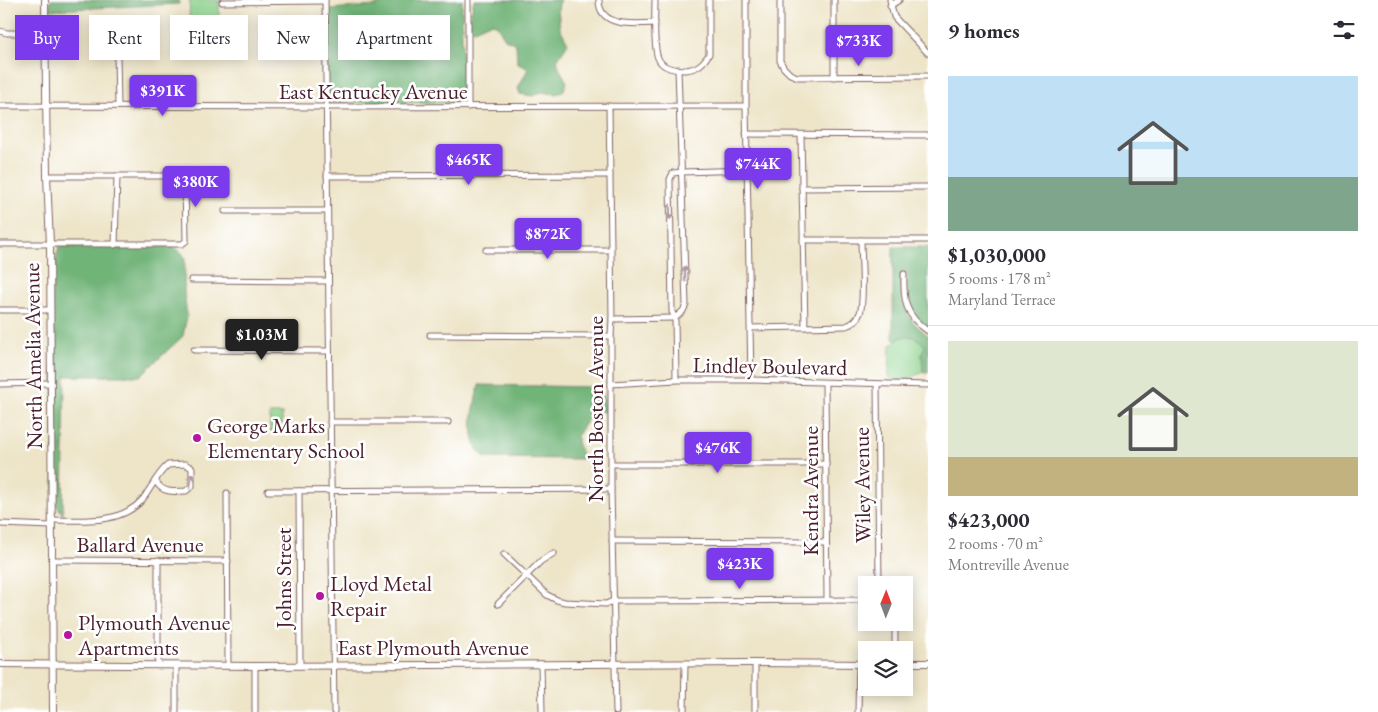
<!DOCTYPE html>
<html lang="en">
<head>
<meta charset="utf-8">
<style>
  body { margin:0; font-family:"EB Garamond",serif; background:#f7f7f7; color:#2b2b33; height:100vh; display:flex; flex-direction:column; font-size:19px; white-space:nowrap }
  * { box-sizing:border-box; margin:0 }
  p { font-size:16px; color:#7c7c81 }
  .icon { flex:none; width:28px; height:28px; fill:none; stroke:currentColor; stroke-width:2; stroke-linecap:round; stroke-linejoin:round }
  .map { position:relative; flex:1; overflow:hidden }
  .sheet { display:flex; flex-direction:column; background:#fff; width:450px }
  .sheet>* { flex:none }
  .hud { position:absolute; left:15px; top:15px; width:475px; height:45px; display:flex; gap:10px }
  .needle { width:32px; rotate:1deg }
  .controls { position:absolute; left:858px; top:576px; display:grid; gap:10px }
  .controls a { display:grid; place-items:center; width:55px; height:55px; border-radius:0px; background:#fff; box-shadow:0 2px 12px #0003; font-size:25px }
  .price { position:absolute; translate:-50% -42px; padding:0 11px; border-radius:5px; background:#7c3aed; color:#fff; font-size:16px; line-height:32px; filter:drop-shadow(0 1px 2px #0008) }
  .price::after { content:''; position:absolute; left:50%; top:30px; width:15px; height:11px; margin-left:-8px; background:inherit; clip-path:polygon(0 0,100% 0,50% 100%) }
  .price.active { background:#222; color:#fff }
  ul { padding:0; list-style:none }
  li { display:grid; align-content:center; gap:10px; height:265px; padding:0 20px }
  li+li { border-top:1px solid #e1e1e2 }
  li span { display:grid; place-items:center; height:155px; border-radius:0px; color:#555 }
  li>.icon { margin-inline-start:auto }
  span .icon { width:90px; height:90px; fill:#fffc; stroke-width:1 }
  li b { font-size:21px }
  h2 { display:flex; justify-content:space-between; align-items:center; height:60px; padding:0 20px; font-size:21px }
  .chip { padding:0 18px; border-radius:0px; background:#fff; box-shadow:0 2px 12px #0003; font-size:18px; line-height:45px }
  .chip.active { background:#7c3aed; color:#fff }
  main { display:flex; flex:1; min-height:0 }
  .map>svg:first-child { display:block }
</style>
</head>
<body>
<main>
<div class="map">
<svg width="928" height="712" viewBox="0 0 928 712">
  <rect width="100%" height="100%" fill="#fff"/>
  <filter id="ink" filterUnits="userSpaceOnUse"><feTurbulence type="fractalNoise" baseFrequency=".02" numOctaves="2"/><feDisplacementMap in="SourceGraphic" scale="10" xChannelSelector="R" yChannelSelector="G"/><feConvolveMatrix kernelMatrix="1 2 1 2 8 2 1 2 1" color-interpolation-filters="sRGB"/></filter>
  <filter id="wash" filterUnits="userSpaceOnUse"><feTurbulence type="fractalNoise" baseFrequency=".0096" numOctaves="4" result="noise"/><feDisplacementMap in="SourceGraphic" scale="20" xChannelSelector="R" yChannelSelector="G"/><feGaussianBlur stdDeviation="1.12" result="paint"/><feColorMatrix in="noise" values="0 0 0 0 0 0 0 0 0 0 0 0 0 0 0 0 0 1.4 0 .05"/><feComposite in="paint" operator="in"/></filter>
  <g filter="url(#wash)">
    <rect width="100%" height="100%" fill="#eee5c9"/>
    <!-- green -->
    <g fill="#8cd28c" stroke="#6b785c">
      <path d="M190,0h29v20h-30z"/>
      <path d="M909,336l8,2 8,8 -3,8 1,18 -15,7 -3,3h-5l-11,-5 1,-31 11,-9z"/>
      <rect x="270" y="414" width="12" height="18"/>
    </g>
    <!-- forest -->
    <g fill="#71b478" stroke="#5e6a52">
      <path d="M50,0h129v4l-129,6z"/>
      <path d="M378,0h84v102l-134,1 -1,-94 50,-3z"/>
      <path d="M474,0h86l-2,9 2,19 8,15 -11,17 2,8 8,14 -4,10 -8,2 -14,-2 -8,4 -13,-2 -2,-6 10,-19 -11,-7 -1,-18 -11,-5 -9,-15 -6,-1 -16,7 -4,-3v-10z"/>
      <path d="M59,246l115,1c5,3 9,6 11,12l-1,33 3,24 -4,20 -43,40h-75l-2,139 -8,-12 -1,-17 -2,-207z"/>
      <path d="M893,247h35v81c-24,-20 -20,-28 -21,-56h-5c-1,29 0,44 26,63v37h-5l-1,-18 3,-8c-7,-9 -19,-14 -28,-6l-4,-1z"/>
      <path d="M479,385l121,2 3,6 3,20 -9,-4c-6,8 -21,22 -20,30 0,6 5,14 6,20l-98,-1c-2,-3 -7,-6 -8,-9 -9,-19 -3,-44 2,-64z"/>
    </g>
  </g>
  <g filter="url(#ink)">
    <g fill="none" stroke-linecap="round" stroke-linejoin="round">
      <defs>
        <g id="minor">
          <path d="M325,0l9,712"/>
          <path d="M468,0v107"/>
          <path d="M599,0c0,28 36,24 56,23"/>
          <path d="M655,0c0,14 -2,46 3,58 4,10 18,12 27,12 12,-1 18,-6 24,-16v-54"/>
          <path d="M746,0v106l5,274"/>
          <path d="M780,0v61l4,7 6,6 8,3 130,-1"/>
          <path d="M890,0l4,17 34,36"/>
          <path d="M222,2l103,-1"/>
          <path d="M890,6l9,-6"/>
          <path d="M0,31l7,2h38"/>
          <path d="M117,55l1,51"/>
          <path d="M834,77v-77"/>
          <path d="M0,106l326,1 420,-1"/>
          <path d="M609,106l3,213 -1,17v153l5,223"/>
          <path d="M746,134l182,1"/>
          <path d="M801,135l4,192"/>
          <path d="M327,176l283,-1"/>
          <path d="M802,188l126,-1"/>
          <path d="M225,211h102"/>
          <path d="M803,240h125"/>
          <path d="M0,244h182l4,-3 -1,-65h-138"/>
          <path d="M115,245l2,-69"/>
          <path d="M486,250h124"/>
          <path d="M904,274c-1,26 1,42 24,57"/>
          <path d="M191,280l137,1"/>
          <path d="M0,310h50"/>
          <path d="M675,318l8,-7 3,-6 -8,-236"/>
          <path d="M612,319l63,-1"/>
          <path d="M751,328l95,-2c7,-2 11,-6 14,-13 5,-14 1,-56 1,-73"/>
          <path d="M430,335l181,1"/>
          <path d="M194,350l135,1"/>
          <path d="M676,380l-1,-62 -3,-6 -2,-133 3,-6 9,-1 66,-2"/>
          <path d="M825,383l2,216"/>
          <path d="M0,384l51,-1"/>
          <path d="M611,384l65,-4h75l177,5"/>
          <path d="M877,384l2,201"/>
          <path d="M330,422h118"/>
          <path d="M611,464h215"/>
          <path d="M268,491l343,-2"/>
          <path d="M299,491l1,174"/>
          <path d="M227,493l1,172"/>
          <path d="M52,520c30,0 69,5 91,-21 8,-11 15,-26 25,-34l17,-1 7,4v18l-6,5c-12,1 -25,2 -30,-10"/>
          <path d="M0,524l52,2"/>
          <path d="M612,541l214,1"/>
          <path d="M504,554l43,41 10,5 8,2 41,2 7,-3 253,-1"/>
          <path d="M53,560l175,1"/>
          <path d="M498,604l43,-43 13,-8"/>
          <path d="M895,622v28"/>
          <path d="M541,664l1,48"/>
          <path d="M158,665v-105"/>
          <path d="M176,665v47"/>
          <path d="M255,666v46"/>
          <path d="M684,712l1,-48"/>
          <path d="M755,712v-49"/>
          <path d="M858,712l1,-48"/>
        </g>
        <g id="major">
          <path d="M45,0l2,176 3,68 3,468"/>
          <path d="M904,663h24"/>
          <path d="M0,664l255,2 500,-3 111,1"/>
        </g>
      </defs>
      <!-- minor casing -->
      <use href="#minor" stroke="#836462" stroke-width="7"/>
      <!-- major casing -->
      <use href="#major" stroke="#836462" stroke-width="8"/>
      <!-- minor -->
      <use href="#minor" stroke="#fff" stroke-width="5"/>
      <!-- major -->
      <use href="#major" stroke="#fff" stroke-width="6"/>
    </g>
    <!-- one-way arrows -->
    <defs><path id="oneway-shaft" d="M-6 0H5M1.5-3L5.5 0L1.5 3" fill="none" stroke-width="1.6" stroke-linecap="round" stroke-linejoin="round" transform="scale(1.25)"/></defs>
    <g stroke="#ae9aa0">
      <use href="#oneway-shaft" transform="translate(670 212) rotate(89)"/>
      <use href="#oneway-shaft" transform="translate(685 274) rotate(-92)"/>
      <use href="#oneway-shaft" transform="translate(191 481) rotate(-82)"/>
    </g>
  </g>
  <!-- markers -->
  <g fill="#b5179e" stroke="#fff" stroke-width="2">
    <circle cx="197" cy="438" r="5"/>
    <circle cx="320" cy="596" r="5"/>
    <circle cx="68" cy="635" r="5"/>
  </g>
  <g text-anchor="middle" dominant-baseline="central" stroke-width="5" stroke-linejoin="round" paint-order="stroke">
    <!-- street labels -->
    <g font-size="22" fill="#4a1f2b" stroke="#fff">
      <text x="373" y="91">East Kentucky Avenue</text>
      <text transform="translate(33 356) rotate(-91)">North Amelia Avenue</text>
      <text transform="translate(770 366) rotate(1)">Lindley Boulevard</text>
      <text transform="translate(595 409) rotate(-90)">North Boston Avenue</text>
      <text transform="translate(862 485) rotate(-91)">Wiley Avenue</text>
      <text transform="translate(810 491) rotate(-90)">Kendra Avenue</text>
      <text x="140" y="544">Ballard Avenue</text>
      <text transform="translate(283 578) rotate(-90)">Johns Street</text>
      <text x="433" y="647">East Plymouth Avenue</text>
    </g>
    <!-- poi labels -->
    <g font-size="22" fill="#4a1f2b" stroke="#fff" text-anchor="start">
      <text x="207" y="425">George Marks<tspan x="207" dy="25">Elementary School</tspan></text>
      <text x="330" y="583">Lloyd Metal<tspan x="330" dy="25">Repair</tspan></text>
      <text x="78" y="622">Plymouth Avenue<tspan x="78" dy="25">Apartments</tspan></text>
    </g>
  </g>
</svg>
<div class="controls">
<a><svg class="needle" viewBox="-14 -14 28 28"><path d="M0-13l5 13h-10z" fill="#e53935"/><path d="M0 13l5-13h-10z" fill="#7c7c81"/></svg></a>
<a><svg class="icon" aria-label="layers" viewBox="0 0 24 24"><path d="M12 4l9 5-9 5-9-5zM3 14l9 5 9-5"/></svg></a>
</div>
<b class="price" style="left:859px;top:67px">$733K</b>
<b class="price" style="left:163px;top:117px">$391K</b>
<b class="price" style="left:469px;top:186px">$465K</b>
<b class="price" style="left:758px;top:190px">$744K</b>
<b class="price" style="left:196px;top:208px">$380K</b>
<b class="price" style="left:548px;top:260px">$872K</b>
<b class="price active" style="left:262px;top:361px">$1.03M</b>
<b class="price" style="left:718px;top:474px">$476K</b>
<b class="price" style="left:740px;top:590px">$423K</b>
<div class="hud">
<a class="chip active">Buy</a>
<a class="chip">Rent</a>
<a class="chip">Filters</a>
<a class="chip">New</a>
<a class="chip">Apartment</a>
</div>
</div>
<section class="sheet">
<h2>9 homes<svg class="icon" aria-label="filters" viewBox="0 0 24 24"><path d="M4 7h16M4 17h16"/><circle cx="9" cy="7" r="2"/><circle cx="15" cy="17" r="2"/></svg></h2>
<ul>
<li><span style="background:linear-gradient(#bfe0f5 65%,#7fa58c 0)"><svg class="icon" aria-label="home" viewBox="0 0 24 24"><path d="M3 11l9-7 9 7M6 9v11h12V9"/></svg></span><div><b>$1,030,000</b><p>5 rooms · 178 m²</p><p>Maryland Terrace</p></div></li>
<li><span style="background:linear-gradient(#dfe7d0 75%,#c2b280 0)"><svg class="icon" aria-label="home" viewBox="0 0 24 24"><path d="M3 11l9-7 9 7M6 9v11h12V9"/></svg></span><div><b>$423,000</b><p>2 rooms · 70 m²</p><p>Montreville Avenue</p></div></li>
</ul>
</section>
</main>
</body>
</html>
